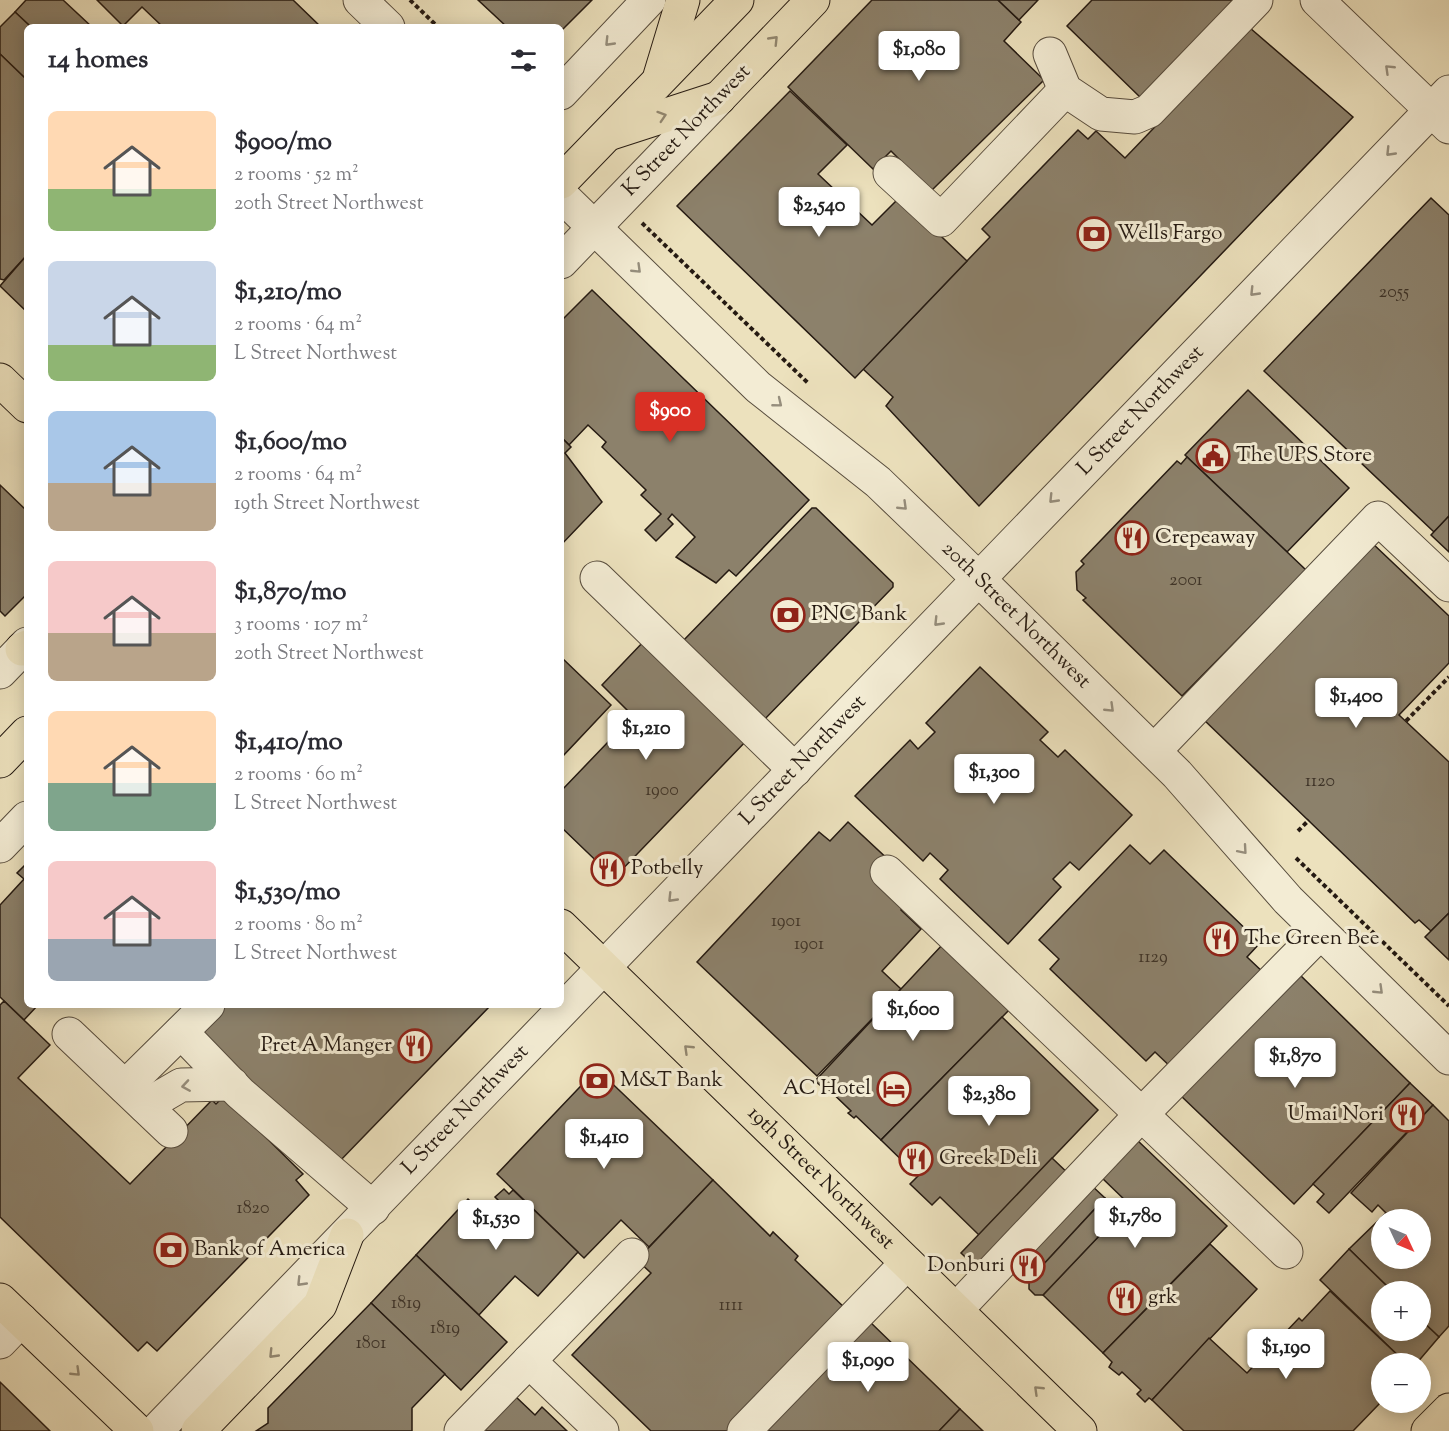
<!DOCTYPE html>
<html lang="en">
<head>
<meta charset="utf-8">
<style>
  body { margin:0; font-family:"Sorts Mill Goudy",serif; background:#f2f2f3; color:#2b2b33; height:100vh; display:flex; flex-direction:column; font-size:22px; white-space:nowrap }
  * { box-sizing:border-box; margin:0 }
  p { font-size:20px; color:#7c7c81 }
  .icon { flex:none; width:33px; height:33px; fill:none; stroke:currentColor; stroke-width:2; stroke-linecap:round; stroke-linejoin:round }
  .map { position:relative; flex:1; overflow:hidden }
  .details { position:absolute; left:24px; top:24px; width:540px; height:984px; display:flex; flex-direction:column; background:#fff; border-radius:9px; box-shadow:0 3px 15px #0003 }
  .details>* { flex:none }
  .needle { width:39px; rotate:134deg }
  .tools { position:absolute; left:1371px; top:1209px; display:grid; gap:12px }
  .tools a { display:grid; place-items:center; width:60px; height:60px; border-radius:50%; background:#fff; box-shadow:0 3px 15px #0003; font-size:30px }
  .price { position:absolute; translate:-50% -51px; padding:0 14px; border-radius:6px; background:#fff; color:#222; font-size:20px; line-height:39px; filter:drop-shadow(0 2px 3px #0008) }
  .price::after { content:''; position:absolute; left:50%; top:36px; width:18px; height:14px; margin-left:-9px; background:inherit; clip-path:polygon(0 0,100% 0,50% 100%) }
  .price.active { background:#d93025; color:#fff }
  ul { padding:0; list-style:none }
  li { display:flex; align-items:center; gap:18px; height:150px; padding:0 24px }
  li span { display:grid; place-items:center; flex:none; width:168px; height:120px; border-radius:9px; color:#555 }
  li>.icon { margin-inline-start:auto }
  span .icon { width:72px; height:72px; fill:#fffc; stroke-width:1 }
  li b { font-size:26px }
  h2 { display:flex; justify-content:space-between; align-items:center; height:72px; padding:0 24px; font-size:26px }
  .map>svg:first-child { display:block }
</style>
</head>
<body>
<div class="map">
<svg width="1449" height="1431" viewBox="0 0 1449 1431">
  <rect width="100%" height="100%" fill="#ece1bd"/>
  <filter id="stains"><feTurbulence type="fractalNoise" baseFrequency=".00333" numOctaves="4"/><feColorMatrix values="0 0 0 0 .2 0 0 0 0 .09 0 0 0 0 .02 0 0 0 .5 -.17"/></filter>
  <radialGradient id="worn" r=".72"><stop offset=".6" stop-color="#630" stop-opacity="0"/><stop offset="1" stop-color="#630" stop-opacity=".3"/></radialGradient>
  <!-- building -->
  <g fill="#8c816b" stroke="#251a12" stroke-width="1.5" fill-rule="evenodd">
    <path d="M26,0h37l29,27h-61l-16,-15z"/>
    <path d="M97,0h196l28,27h-158l-21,-20 -19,19z"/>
    <path d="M478,0h114l-31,31v-4h-54z"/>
    <path d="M872,0h126l23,22 -17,19 40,39 -113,111 -40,-40 -18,18 -85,-82z"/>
    <path d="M998,0h40l-19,20z"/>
    <path d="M1092,0h141l-90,100 -76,-74z"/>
    <path d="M15,12l16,15h-4v53l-27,-26v-27z"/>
    <path d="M1250,28l103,89 -374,389 -93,-100 7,-9 -30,-28 127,-132 -8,-8 96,-99 10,9 8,-8 29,27z"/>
    <path d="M0,54l27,26v175l-23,25 -4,-1z"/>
    <path d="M790,91l57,54 -29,29 54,51 28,-28 67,64 -112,117 -178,-172z"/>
    <path d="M1431,198l18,17v301l-15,16 -170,-161z"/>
    <path d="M27,255v57l-27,-26z"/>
    <path d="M592,290l217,210 -73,76 -7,-6 -13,13 -40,-26 19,-20 -23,-23 -4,5 5,5 -17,17 -11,-11 16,-16 -20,-19 5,-5 -44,-43 4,-5 -18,-17 -19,20 -8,-8v-116z"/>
    <path d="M1248,390l101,98 -62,64 -102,-97z"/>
    <path d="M561,437l10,10 -6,6 37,49 -41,43z"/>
    <path d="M1187,457l119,113 -124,126 -99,-96 3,-2 -9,-8 -1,-18 8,-8 -3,-3 96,-100 4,3z"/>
    <path d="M0,485l27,26v83l-22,22 -5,-5z"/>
    <path d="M812,508h4l77,75v4l-130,134 -81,-79z"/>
    <path d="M1449,516v36l-18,-17z"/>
    <path d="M1371,542l78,74v47l-50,52 50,47v151l-18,18 -12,-11 -4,3 -213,-205z"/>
    <path d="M645,640l103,99 -134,139 -53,-51v-36l72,-75 -31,-31z"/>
    <path d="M561,657l50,48 -50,53z"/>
    <path d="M980,667l68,65 -8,8 18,17 7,-7 67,65 -53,55 -9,-8 -17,17 8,8 -53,57 -68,-65 8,-9 -18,-17 -7,8 -68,-65 55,-56 8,9 17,-17 -9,-9z"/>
    <path d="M848,822l46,43 11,41 -4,4 20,19 -39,42 19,18 -84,87 -120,-114 122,-130 11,9z"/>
    <path d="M1130,845l20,19 14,-14 96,93 -13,14 20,19 -92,95 -20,-19 -9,9 -96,-92 9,-10 -20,-19z"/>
    <path d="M27,863v142h11l-14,15 -24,-23v-92l24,-26 -7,-6z"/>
    <path d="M1449,913v47l-24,-23z"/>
    <path d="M943,944l68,64 -130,132 -25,-24 -2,2 -6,-5 3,-2 -28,-27 -2,2 -6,-5z"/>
    <path d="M1298,973l112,110 -116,121 -115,-110z"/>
    <path d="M4,1001l46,44 -32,33 112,106 82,-84 4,4 8,-8 79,78 -7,6 13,15 -152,156 -10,-9 -9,9 -138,-134v-212z"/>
    <path d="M222,1005h269l-154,159 -139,-134z"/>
    <path d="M1002,1017l96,93 -119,125 -39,-38 -8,8 -22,-21 8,-8 -37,-36z"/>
    <path d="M597,1069l116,111 -64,67 -28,-27 -37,38 -87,-84z"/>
    <path d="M1410,1083l23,22 -104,108 -12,-11 7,-8 -11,-10z"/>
    <path d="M1433,1105l16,16v205l-10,11 -19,-18v-27h-27l-44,-43 37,-36 -8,-8 -6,7 -21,-19zM1382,1220h38v38h-38z"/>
    <path d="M1137,1140l90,86 -124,127 -60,-58 86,-91 -28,-27z"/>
    <path d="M1052,1158l21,20 -92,94 -20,-19z"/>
    <path d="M713,1180l57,56 3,-4 25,24 -3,4 54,52 -114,119h-84l-79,-76 79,-82 -14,-13z"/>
    <path d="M1091,1185l14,13 -76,82 -14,-13z"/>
    <path d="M504,1189l5,5 4,-4 65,62 -40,44 -23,-20 -36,39 -63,-60 52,-56 28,27 11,-12 -9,-8 3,-3 -6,-6z"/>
    <path d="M1105,1198l16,15 -78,82h-8l-6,-6v-9z"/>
    <path d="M1210,1244l47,45 -105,111 -3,-2 -4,4 -8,-8 4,-4 -19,-18 -3,3 -10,-8 3,-5 -9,-9z"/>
    <path d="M1349,1249l44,43h-11v38h38v-11l19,18 -23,27h-9l-87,-84z"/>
    <path d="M416,1255l91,87 -46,48 -90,-87z"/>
    <path d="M1330,1291l77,73h-25v37l-29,30h-169l-32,-31 57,-62 38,35 52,-55 3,3z"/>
    <path d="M371,1303l74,71 -33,34v23h-156l12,-8v-15z"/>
    <path d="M869,1321l91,88 -21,22h-175z"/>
    <path d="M0,1382l50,49h-50z"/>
    <path d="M515,1396l20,19 7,-8 25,24h-86z"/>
    <path d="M960,1409l23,22h-44z"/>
  </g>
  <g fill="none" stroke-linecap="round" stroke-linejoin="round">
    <defs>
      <g id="minor">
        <path d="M360,0l28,27"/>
        <path d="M1317,0l132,127"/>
        <path d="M1050,54l15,36 36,24 34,3 14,-6 107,-111"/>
        <path d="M561,93l88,-93"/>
        <path d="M890,173l51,47 124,-130"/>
        <path id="s1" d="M561,195l197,192 120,95 78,75 221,217 111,126 161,158"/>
        <path d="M561,262l158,-164"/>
        <path d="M597,578l198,192"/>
        <path d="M0,672l27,-28"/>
        <path d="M1154,751l224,-233 71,67"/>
        <path d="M0,846l27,-28"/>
        <path d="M887,872l399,380"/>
        <path d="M181,1032l59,61 133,115"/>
        <path d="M69,1034l102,97"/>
        <path d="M125,1087l83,-82"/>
        <path d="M145,1106l36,-21 51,-1"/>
        <path d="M956,1310l180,-190 184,-187"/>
        <path d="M0,1342l21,-22"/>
        <path d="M529,1361l73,70"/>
        <path id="s2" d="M156,1431l1293,-1339"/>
        <path d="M461,1431l171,-176"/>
        <path d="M744,1431l163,-168"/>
      </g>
      <g id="major">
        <path d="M719,98l94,-98"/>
        <path d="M0,380l27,26"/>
        <path id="s3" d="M561,926l519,505"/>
        <path d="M0,1300l137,131"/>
        <path d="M198,1431l122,-126 27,-70"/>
        <path d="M1428,1431l21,-21"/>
      </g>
      <g id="highway">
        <path d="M660,76l23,-76"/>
        <path d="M611,133l108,-35"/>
        <path d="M561,182l176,-182"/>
        <path d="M22,649l5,-2"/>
        <path d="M0,761l27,-28"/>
      </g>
    </defs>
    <!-- minor casing -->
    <use href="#minor" stroke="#574c3d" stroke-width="35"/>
    <!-- major casing -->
    <use href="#major" stroke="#251a12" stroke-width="35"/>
    <!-- highway casing -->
    <use href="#highway" stroke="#251a12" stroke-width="35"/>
    <!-- path -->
    <g stroke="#251a12" stroke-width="4" stroke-dasharray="4.5 3" stroke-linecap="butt">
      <path d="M410,0l28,27"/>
      <path d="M642,223l167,161"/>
      <path d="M1406,721l43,-44"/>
      <path d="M1298,831l11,-11"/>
      <path d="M1296,858l153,148"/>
    </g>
    <!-- minor -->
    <use href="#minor" stroke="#f3ecd4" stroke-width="33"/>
    <!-- major -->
    <use href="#major" stroke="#ece1bd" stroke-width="33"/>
    <!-- highway -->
    <use href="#highway" stroke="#ece1bd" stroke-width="33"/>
  </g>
  <!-- one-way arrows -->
  <defs><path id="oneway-chevron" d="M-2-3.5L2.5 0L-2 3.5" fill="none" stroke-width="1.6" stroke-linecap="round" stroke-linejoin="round" transform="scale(1.5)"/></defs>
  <g stroke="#928770">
    <use href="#oneway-chevron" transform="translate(774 40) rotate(-46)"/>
    <use href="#oneway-chevron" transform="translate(662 116) rotate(-18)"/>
    <use href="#oneway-chevron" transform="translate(688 1049) rotate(-136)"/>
    <use href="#oneway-chevron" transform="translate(273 1354) rotate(134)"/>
    <use href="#oneway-chevron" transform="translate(76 1372) rotate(44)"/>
    <use href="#oneway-chevron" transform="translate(1038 1390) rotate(-136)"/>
  </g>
  <g stroke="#968e7d">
    <use href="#oneway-chevron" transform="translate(609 42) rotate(134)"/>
    <use href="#oneway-chevron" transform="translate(1389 69) rotate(-136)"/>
    <use href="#oneway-chevron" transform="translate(1390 152) rotate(134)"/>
    <use href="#oneway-chevron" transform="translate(637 269) rotate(44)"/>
    <use href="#oneway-chevron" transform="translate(1254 292) rotate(134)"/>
    <use href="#oneway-chevron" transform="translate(778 403) rotate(39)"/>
    <use href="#oneway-chevron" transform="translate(1053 499) rotate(134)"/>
    <use href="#oneway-chevron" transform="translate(903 506) rotate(44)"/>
    <use href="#oneway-chevron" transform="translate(938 622) rotate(134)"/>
    <use href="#oneway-chevron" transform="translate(1110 708) rotate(44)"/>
    <use href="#oneway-chevron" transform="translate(1243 850) rotate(49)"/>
    <use href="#oneway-chevron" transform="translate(672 898) rotate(134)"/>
    <use href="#oneway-chevron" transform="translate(1379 990) rotate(44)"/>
    <use href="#oneway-chevron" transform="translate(186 1086) rotate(171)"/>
    <use href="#oneway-chevron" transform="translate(301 1282) rotate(134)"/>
  </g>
  <!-- icons -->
  <defs>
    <symbol id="bank-ring" viewBox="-11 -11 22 22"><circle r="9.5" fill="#f3ecd4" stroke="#8f2418" stroke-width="1.5"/><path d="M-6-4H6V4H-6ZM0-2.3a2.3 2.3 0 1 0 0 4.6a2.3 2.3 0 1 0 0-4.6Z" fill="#8f2418"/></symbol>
    <symbol id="civic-ring" viewBox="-11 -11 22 22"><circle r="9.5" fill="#f3ecd4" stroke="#8f2418" stroke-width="1.5"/><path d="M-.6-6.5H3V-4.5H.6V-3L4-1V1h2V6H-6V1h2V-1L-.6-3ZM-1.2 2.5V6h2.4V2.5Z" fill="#8f2418"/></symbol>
    <symbol id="restaurant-ring" viewBox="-11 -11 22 22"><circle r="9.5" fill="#f3ecd4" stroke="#8f2418" stroke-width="1.5"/><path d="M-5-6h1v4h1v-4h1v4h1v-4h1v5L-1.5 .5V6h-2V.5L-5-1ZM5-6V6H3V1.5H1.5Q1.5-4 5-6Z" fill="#8f2418"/></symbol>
    <symbol id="hotel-ring" viewBox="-11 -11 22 22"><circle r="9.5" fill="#f3ecd4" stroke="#8f2418" stroke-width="1.5"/><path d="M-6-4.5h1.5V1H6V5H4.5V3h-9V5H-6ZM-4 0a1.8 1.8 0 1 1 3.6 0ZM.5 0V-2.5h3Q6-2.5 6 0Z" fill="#8f2418"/></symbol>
  </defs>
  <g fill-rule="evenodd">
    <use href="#bank-ring" x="1075" y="215" width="38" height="38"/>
    <use href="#civic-ring" x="1194" y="437" width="38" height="38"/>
    <use href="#restaurant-ring" x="1113" y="519" width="38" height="38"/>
    <use href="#bank-ring" x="769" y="596" width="38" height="38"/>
    <use href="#restaurant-ring" x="589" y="850" width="38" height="38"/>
    <use href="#restaurant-ring" x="1202" y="920" width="38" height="38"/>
    <use href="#restaurant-ring" x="396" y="1027" width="38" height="38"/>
    <use href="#bank-ring" x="578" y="1062" width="38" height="38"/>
    <use href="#hotel-ring" x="875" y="1070" width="38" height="38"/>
    <use href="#restaurant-ring" x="1388" y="1096" width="38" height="38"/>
    <use href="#restaurant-ring" x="897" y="1140" width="38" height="38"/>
    <use href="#bank-ring" x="152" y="1231" width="38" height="38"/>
    <use href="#restaurant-ring" x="1009" y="1247" width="38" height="38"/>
    <use href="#restaurant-ring" x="1106" y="1279" width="38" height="38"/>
  </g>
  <g text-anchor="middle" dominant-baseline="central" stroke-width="6" stroke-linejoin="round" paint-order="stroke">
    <!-- number labels -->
    <g font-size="18" fill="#3f3428">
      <text x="1394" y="293">2055</text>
      <text x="1186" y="581">2001</text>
      <text x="1320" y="782">1120</text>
      <text x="662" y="791">1900</text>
      <text x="786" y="922">1901</text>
      <text x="809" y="945">1901</text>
      <text x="1153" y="958">1129</text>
      <text x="253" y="1209">1820</text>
      <text x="406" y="1304">1819</text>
      <text x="731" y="1306">1111</text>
      <text x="445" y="1329">1819</text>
      <text x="371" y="1344">1801</text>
    </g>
    <!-- street labels -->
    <g font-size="21" fill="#251a12" stroke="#f3ecd4">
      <text transform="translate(687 131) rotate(-46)">K Street Northwest</text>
      <text stroke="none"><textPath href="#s2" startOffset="1418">L Street Northwest</textPath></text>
      <text stroke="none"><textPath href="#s1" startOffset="620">20th Street Northwest</textPath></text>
      <text stroke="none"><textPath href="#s2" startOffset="932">L Street Northwest</textPath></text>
      <text stroke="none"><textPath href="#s2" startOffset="446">L Street Northwest</textPath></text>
      <text stroke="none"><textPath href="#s3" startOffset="362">19th Street Northwest</textPath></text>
    </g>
    <!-- poi labels -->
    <g font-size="21" fill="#251a12" stroke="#f3ecd4" text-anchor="start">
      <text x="1117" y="234">Wells Fargo</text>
      <text x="1236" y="456">The UPS Store</text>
      <text x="1155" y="538">Crepeaway</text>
      <text x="811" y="615">PNC Bank</text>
      <text x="631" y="869">Potbelly</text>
      <text x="1244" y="939">The Green Bee</text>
      <text x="392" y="1046" text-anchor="end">Pret A Manger</text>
      <text x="620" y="1081">M&amp;T Bank</text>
      <text x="871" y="1089" text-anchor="end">AC Hotel</text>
      <text x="1384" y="1115" text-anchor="end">Umai Nori</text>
      <text x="939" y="1159">Greek Deli</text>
      <text x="194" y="1250">Bank of America</text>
      <text x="1005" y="1266" text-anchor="end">Donburi</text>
      <text x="1148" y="1298">grk</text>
    </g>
  </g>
  <rect width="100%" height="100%" filter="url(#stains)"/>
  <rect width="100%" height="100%" fill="url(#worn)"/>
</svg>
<div class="tools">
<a><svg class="needle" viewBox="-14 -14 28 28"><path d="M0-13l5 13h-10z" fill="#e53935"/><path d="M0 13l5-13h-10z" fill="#7c7c81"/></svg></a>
<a>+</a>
<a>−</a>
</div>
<b class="price" style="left:919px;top:82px">$1,080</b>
<b class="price" style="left:819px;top:238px">$2,540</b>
<b class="price active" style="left:670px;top:443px">$900</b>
<b class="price" style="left:1356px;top:729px">$1,400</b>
<b class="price" style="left:646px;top:761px">$1,210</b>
<b class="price" style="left:994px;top:805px">$1,300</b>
<b class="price" style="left:913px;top:1042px">$1,600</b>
<b class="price" style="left:1295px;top:1089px">$1,870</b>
<b class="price" style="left:989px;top:1127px">$2,380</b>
<b class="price" style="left:604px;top:1170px">$1,410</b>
<b class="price" style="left:1135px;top:1249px">$1,780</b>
<b class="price" style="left:496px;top:1251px">$1,530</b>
<b class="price" style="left:1286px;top:1380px">$1,190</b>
<b class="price" style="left:868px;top:1393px">$1,090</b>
<section class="details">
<h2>14 homes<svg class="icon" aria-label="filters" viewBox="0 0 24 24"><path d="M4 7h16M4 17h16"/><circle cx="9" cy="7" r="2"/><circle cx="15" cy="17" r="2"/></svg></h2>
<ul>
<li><span style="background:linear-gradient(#ffd9b3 65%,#8fb573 0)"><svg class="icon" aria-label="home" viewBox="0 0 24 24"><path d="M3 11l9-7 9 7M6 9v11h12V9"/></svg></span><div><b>$900/mo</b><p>2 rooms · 52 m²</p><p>20th Street Northwest</p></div></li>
<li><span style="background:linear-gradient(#c9d6e8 70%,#8fb573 0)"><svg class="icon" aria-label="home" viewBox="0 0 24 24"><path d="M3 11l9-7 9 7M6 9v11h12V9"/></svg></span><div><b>$1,210/mo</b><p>2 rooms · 64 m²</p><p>L Street Northwest</p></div></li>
<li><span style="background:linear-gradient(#a9c7e8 60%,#b9a48a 0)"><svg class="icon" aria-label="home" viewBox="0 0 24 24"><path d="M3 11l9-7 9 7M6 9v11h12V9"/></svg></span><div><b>$1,600/mo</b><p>2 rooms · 64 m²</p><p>19th Street Northwest</p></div></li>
<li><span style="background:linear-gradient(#f6c9c9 60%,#b9a48a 0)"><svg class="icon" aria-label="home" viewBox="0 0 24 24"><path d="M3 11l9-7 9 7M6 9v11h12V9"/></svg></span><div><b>$1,870/mo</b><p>3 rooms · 107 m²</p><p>20th Street Northwest</p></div></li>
<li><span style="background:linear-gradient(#ffd9b3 60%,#7fa58c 0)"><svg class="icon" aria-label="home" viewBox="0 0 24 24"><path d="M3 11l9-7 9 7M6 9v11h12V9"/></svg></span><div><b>$1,410/mo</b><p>2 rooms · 60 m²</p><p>L Street Northwest</p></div></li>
<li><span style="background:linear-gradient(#f6c9c9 65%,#9aa5b1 0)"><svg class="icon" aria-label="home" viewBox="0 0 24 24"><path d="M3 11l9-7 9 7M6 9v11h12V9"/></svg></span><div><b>$1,530/mo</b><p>2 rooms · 80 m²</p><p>L Street Northwest</p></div></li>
</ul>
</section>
</div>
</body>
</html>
